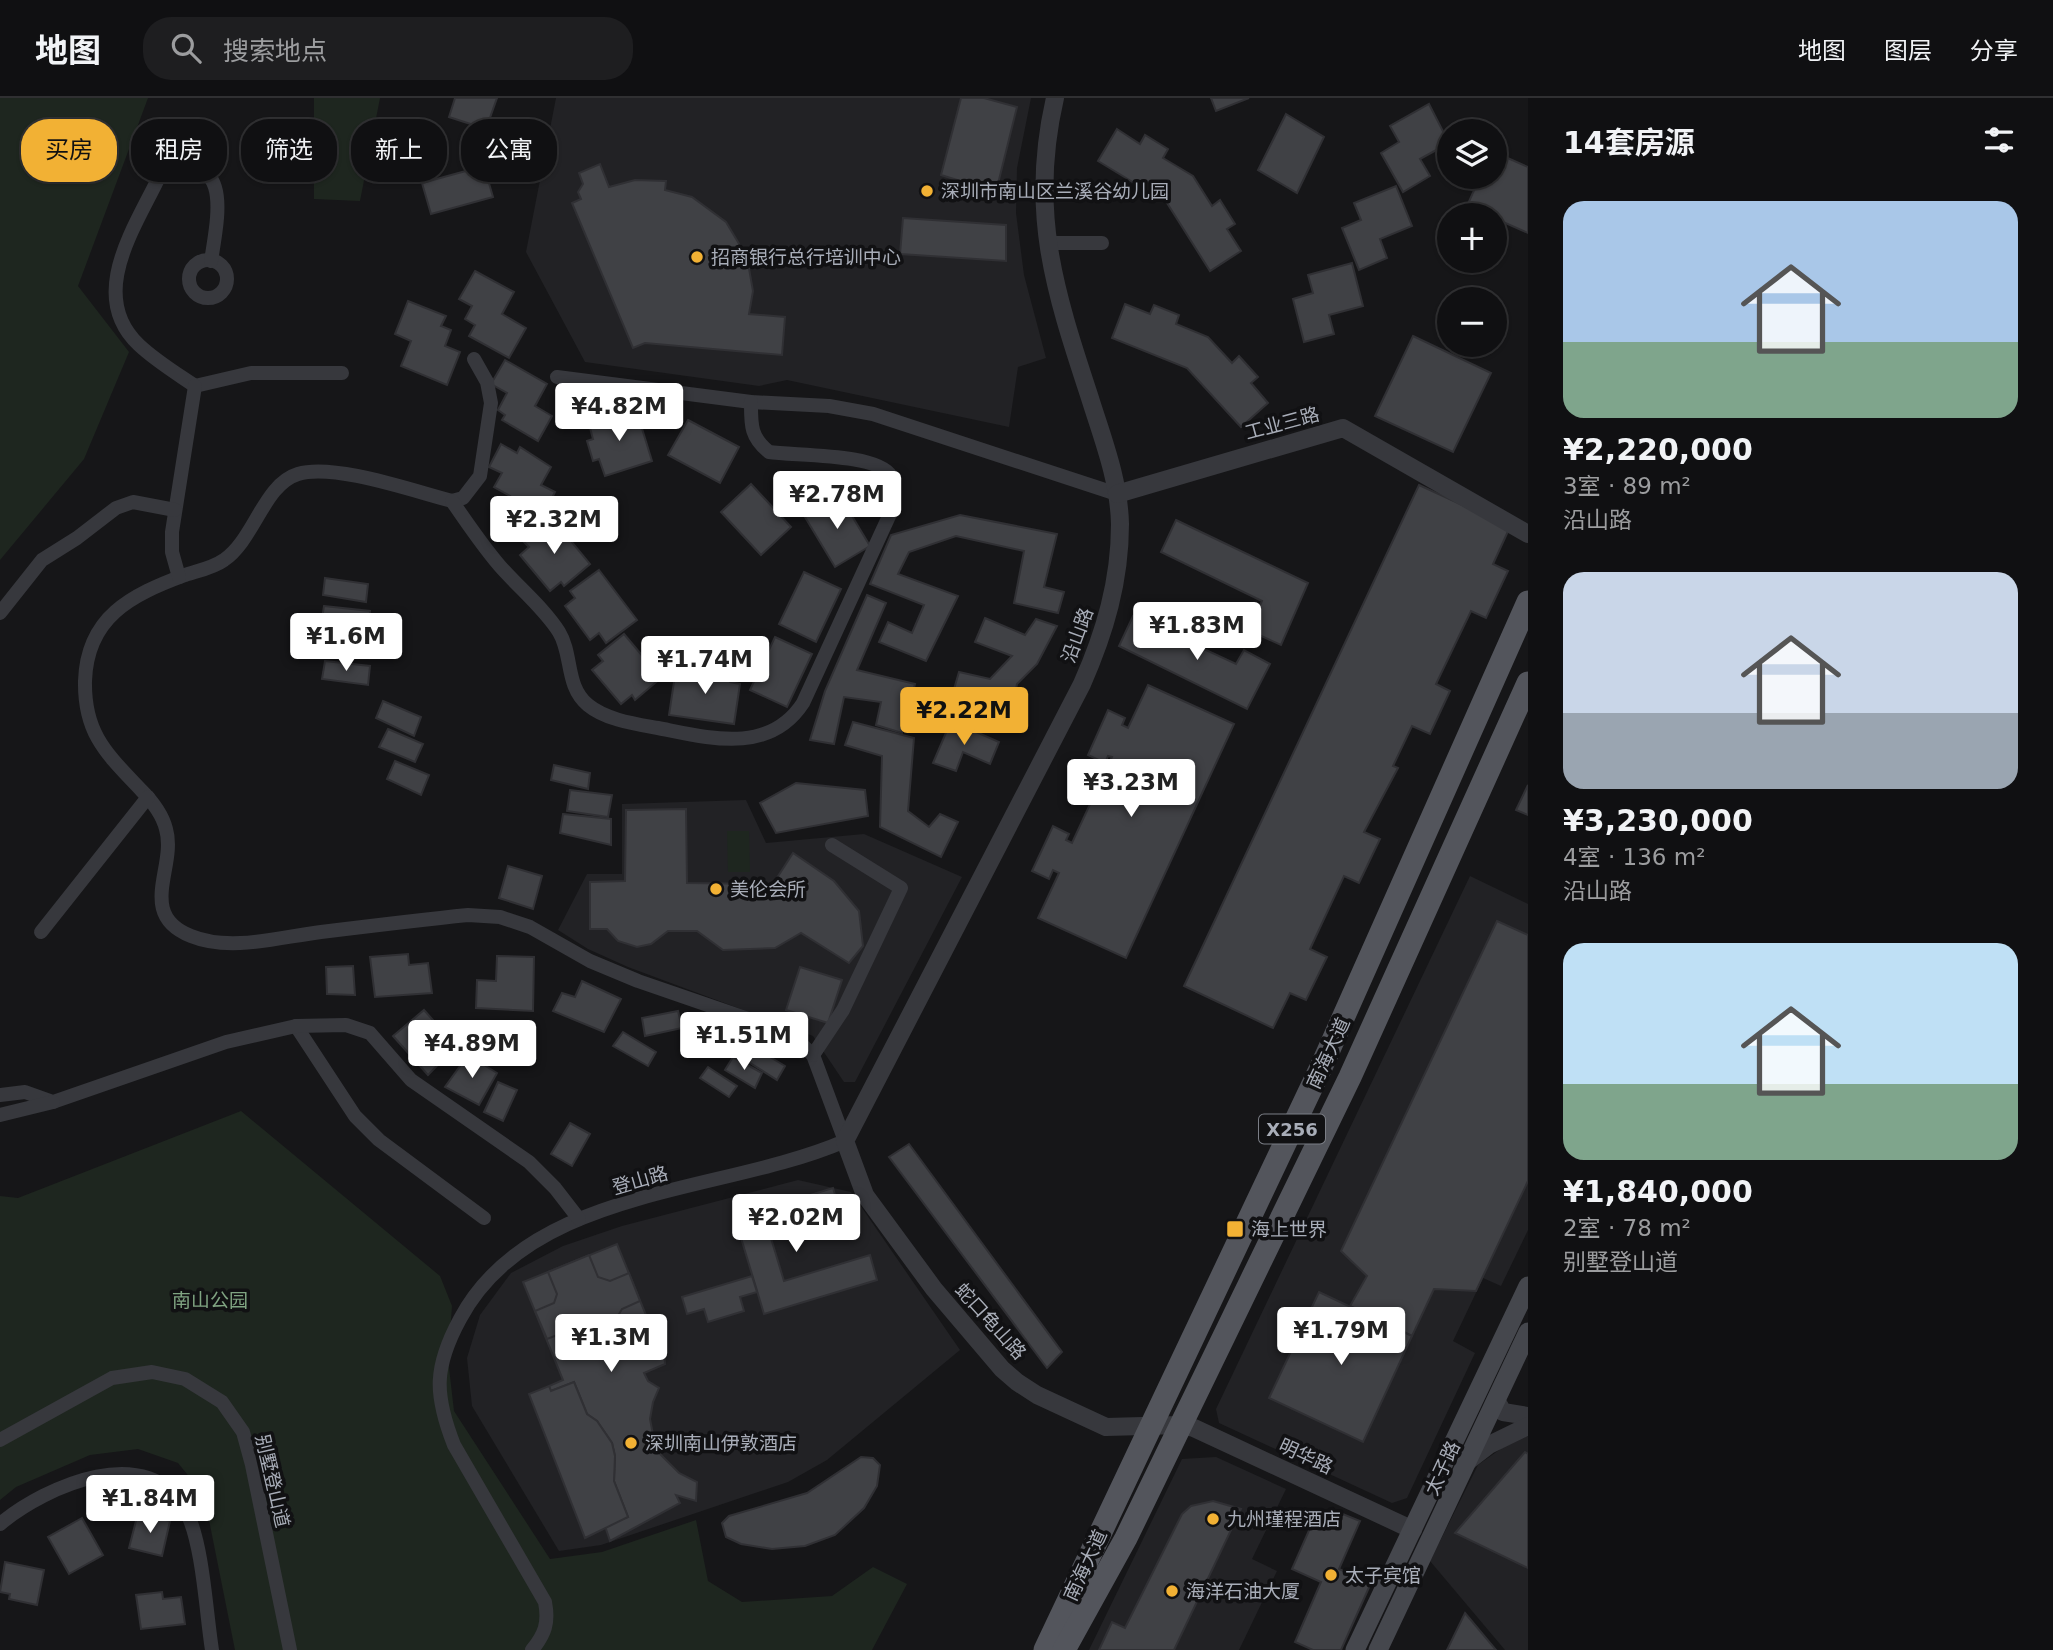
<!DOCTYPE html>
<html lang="zh">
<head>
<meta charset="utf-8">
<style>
  body { margin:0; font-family:"DejaVu Sans","Noto Sans SC",sans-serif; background:#1e1e20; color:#f1f3f6; height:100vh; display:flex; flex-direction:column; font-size:26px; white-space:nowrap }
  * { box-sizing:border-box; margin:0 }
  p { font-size:23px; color:#9c9d9f }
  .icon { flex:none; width:38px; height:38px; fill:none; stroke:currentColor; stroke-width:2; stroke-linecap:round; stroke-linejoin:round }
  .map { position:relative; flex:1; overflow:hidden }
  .panel { display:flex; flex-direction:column; background:#101012; width:525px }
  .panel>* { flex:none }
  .top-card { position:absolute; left:21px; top:21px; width:665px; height:63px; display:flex; gap:14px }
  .tools { position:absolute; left:1437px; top:21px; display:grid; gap:14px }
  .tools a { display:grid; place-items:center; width:70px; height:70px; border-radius:50%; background:#101012; box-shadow:0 2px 5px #0004,0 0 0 2px #303032; font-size:35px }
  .price { position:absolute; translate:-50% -60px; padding:0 16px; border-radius:7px; background:#fff; color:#222; font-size:23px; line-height:46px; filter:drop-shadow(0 2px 4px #0008) }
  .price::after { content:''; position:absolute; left:50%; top:42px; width:21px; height:16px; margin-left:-10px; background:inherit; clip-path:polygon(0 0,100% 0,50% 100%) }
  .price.on { background:#f2b134; color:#111 }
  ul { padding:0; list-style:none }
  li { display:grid; align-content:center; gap:14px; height:371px; padding:0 35px }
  li span { display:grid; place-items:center; height:217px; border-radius:21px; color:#555 }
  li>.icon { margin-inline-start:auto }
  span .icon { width:126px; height:126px; fill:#fffc; stroke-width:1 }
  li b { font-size:30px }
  h2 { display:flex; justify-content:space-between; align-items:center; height:84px; padding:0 35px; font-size:30px }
  .pill { padding:0 24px; border-radius:28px; background:#101012; box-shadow:0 2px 5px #0004,0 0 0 2px #303032; font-size:24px; line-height:63px }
  .pill.on { background:#f2b134; color:#111 }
  header { display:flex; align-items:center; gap:42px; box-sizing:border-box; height:98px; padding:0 35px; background:#101012; border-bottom:2px solid #303032 }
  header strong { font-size:33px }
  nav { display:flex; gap:38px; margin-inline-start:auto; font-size:24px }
  .search { width:490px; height:63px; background:#1e1e20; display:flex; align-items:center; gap:18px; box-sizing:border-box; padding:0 24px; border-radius:28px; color:#9c9d9f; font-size:26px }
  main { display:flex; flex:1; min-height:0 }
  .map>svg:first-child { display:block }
</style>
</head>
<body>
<header>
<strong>地图</strong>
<div class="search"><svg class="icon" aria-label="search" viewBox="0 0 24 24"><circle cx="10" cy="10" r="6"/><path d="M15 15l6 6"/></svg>搜索地点</div>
<nav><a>地图</a><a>图层</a><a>分享</a></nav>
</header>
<main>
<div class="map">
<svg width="1528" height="1552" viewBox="0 0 1528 1552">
  <rect width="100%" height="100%" fill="#161618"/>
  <!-- built -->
  <g fill="#222225">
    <path d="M556,0h475l-14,70 -1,45 8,62 22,83 -28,9 -9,60 -222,-47 -28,6 -174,-24 -59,-110z"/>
    <path d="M746,702l20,43 98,-9 98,43 -107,205h-11l-31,-46 -185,-69 -40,-18 -30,-19 29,-56h35v-70z"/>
    <path d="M1470,778l58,28v326l-27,56 -18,-8 -30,63 22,12 -68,145 -15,5 -173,-80 -3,-14z"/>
    <path d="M798,1082l53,12 109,158 -133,110 -39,22 -187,63 -42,6 -87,-145 -5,-48 13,-43 31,-42 52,-27 59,-20z"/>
    <path d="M1528,1338v214h-23l-75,-89 48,-96 24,-17z"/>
    <path d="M1216,1359l70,32 -34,70 25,12 -38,79h-150l93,-191z"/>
  </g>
  <!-- green -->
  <g fill="#1e261f">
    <path d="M0,0h148l-70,188 51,66 -45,107 -84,101z"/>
    <path d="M314,0h66l-20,103 -46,-2z"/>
    <path d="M727,733h22l1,41h-22z"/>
    <path d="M241,1013l199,165 12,30 -4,53 6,52 96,148 52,-7 94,-32 12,61 34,21 90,-6 41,-29 34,17 -35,66h-637l-31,-155 -26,-32 -40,-14 -48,6 -74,32 -16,13v-304l18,2z"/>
  </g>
  <!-- building -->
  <g fill="#404145" stroke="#303034" stroke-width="2">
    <path d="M455,0h42l-11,31 -37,-12z"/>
    <path d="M961,0h23l33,9 -21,85 -55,-17z"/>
    <path d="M1211,0h38l-33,13z"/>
    <path d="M1429,6l20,39 -29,16 10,17 -27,16 -22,-39 18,-11 -9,-16z"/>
    <path d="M1286,16l38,23 -27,56 -39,-23z"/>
    <path d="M1117,31l23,15 5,-9 23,14 -5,9 30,18 19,30 8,-6 15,24 -8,5 14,22 -31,20 -43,-68 -69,-42z"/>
    <path d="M1494,54l34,15v66l-61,-27 13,-29h14z"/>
    <path d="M600,66l9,23 26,-7 31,1 -1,9 27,7 34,25 21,35 6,34 -4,23 36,3 -3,38 -137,-12 -12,5 -61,-145 9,-4 -3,-7 5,-8 -4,-11z"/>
    <path d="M484,68l9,31 -62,17 -9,-31z"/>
    <path d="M1396,88l16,40 -32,13 7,19 -28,12 -17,-42 19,-8 -7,-17z"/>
    <path d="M903,120l103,7v36l-106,-7z"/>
    <path d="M1352,165l11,43 -34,9 5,19 -30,8 -11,-43 20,-6 -5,-18z"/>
    <path d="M475,173l39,21 -12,22 24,14 -17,30 -40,-22 6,-11 -10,-6 7,-13 -13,-7z"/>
    <path d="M408,203l38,15 -5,10 10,4 -6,16 15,6 -13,33 -46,-19 10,-25 -16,-7z"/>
    <path d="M1125,206l25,10 4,-9 25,10 -3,9 32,13 24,26 7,-7 19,21 -7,6 17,20 -27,24 -54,-59 -75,-30z"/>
    <path d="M1413,238l78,37 -38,79 -78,-36z"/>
    <path d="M505,262l42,24 -12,22 17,10 -14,25 -36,-21 3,-5 -7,-5 9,-17 -16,-9z"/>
    <path d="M636,311l16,52 -47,15 -6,-17 -6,2 -6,-20 6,-2 -4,-15z"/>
    <path d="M688,322l51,27 -19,36 -52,-28z"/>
    <path d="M501,346l16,9 3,-6 31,20 -10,18 14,7 -14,28 -34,-18 3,-6 -16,-9 8,-14 -13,-6z"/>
    <path d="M751,386l40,43 -30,28 -40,-43z"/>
    <path d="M1419,387l91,42 -17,37 15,7 -22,47 -15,-7 -35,73 14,7 -20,43 -18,-8 -19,40 5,2 -34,64 16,7 -21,44 -15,-7 -34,73 17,8 -21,43 -16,-7 -17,35 -89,-42z"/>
    <path d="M840,398l30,50 -35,21 -30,-50z"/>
    <path d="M960,417l97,19 -13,53 20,5 -6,21 -44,-10 10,-52 -68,-15 -47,16 -11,22 60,22 -32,65 -47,-19 9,-20 24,11 12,-28 -54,-21 21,-49z"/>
    <path d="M552,420l38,46 -26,22 -3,-4 -11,9 -30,-36 9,-8 -5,-5z"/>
    <path d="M1176,422l132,63 -27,62 -33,-15 14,-29 -101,-49z"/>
    <path d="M599,472l38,50 -31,23 -7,-10 -9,7 -25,-34 10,-8 -5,-7z"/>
    <path d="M804,474l37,17 -25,53 -37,-18z"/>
    <path d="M325,480l43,6 -2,18 -43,-7z"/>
    <path d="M867,497l19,8 -29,67 58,14 -13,49 -26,-8 5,-23 -37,-5 -10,47 -24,-4 15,-49z"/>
    <path d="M324,508l46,5 -1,20 -48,-6z"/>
    <path d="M1133,518l103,48 8,-14 26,14 -23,45 -128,-63z"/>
    <path d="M985,520l40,17 11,-16 21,7 -20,38 -20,20 -9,45 -25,-4 4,-19 -35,-10 7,-24 31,7 22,-23 -37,-14z"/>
    <path d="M327,536l43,6 -1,18 -44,-7z"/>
    <path d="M624,536l37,44 -26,22 -3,-5 -11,9 -29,-34 11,-9 -5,-6z"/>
    <path d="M775,539l37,17 -25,53 -37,-17z"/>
    <path d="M325,563l45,5 -2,19 -46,-6z"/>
    <path d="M692,567l39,6 -1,11 10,2 -6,40 -65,-9 6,-40 15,2z"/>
    <path d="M1148,587l86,39 -108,234 -88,-40 21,-45 -6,-3 -4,9 -17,-8 21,-45 16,8 -3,6 6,3 40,-86 -4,-1 -3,7 -17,-8 20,-45 17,8 -3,7 6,3z"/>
    <path d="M383,603l38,16 -7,19 -38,-18z"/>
    <path d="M951,623l48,21 -9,22 -27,-12 -7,19 -23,-8z"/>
    <path d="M853,624l61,16 -6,73 21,16 11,-13 18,8 -17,35 -61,-30 2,-71 -37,-11z"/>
    <path d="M388,631l35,15 -8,18 -36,-15z"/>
    <path d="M395,663l34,14 -8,20 -34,-16z"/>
    <path d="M554,667l36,8 -2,16 -37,-9z"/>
    <path d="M796,685l69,7 3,26 -92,17 -16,-30z"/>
    <path d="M1528,687v30l-12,-5z"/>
    <path d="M570,692l42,5 -4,22 -41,-6z"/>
    <path d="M686,711l1,74 86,1 20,-31 41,28 25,30 4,35 -14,17 -48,-30 -26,15 -52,2 -26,-19h-29l-17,13 -14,3 -19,-6 -11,-12h-17v-47l35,-1 1,-71z"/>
    <path d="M563,716l48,5v26l-51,-12z"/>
    <path d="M508,768l34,10 -9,33 -34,-11z"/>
    <path d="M1497,823l31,14v246l-52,110 -42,-2 -22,47 -62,-30 17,-30 -26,-25z"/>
    <path d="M408,856l1,11 19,-2 4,30 -57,4 -5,-40z"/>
    <path d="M497,858l37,1 -1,54 -57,-3 1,-28 19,1z"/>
    <path d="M353,868l2,29 -28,-1 -1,-27z"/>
    <path d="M800,869l42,13 -14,43 -42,-13z"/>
    <path d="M582,883l39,18 -17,33 -51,-21 9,-18 13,4z"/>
    <path d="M424,912l32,36 -28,29 -35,-39z"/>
    <path d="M678,913l4,17 -37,8 -3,-18z"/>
    <path d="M623,934l33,20 -8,14 -35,-20z"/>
    <path d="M747,945l38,23 -8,14 -38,-24z"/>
    <path d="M468,957l29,18 -18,32 -34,-18z"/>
    <path d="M733,959l29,16 -7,15 -30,-18z"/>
    <path d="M708,969l29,19 -8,11 -29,-19z"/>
    <path d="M498,984l19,8 -14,31 -19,-9z"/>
    <path d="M570,1025l20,11 -18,32 -21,-12z"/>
    <path d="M909,1046l153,208 -15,16 -158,-211z"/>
    <path d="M833,1090l8,26 -71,21 14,46 86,-26 7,25 -113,34 -29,-96z"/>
    <path d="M617,1146l33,81 11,14 3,9 1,16 -21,9 4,8 11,7 -6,14 -3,17 6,31 23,23 18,9 -1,19 -20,-6 4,8 -70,38 -5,-15 23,-9 -14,-36 1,-25 -3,-13 -15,-22 -10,-7 -13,-32 -23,9 -2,-5 14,-6 -40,-98z"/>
    <path d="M589,1157l9,22 12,4 19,-8 11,28 -18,8 -6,10 8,21 -41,16 -9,-21 -9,-3 -18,7 -12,-28 19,-8 3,-9 -9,-22z"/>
    <path d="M752,1178l5,16 -17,5 4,14 -36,11 -4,-13 -17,5 -5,-17z"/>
    <path d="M1319,1194l93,44 -49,106 -94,-44z"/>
    <path d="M574,1284l13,32 10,7 15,22 3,13 -1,25 14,36 -43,21 -56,-144 20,-8 2,5z"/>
    <path d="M1525,1354l3,2v114l-73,-35z"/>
    <path d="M861,1359l12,1 7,7 -3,21 -13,22 -29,27 -30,11 -33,3 -31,-5 -15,-7 -4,-14 7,-7 78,-23z"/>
    <path d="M1213,1403l28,8 -67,141h-75l13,-28 13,6 57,-114 9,-8z"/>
    <path d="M1318,1412l18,7 2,-5 22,9 -21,48 32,14 -30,67h-28l-18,-8 26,-60 -29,-13z"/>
    <path d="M138,1415l32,8 -8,35 -33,-8z"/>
    <path d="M82,1420l21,37 -34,19 -21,-37z"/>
    <path d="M5,1464l39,8 -7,35 -28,-6 1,-5 -10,-2z"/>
    <path d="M162,1494l1,7 18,-2 4,27 -44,5 -5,-34z"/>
    <path d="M1465,1515l31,37h-49z"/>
  </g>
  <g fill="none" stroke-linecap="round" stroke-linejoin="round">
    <!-- minor -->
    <g stroke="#37383d" stroke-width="14">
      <path d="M1048,145h54"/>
      <circle cx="208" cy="181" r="19"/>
      <path d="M211,163c7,-45 23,-114 -51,-86 -24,51 -74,120 -21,170 17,16 37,28 56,41l56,-13h91"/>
      <path d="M474,261l13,23 4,21 -11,73 -17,22 -11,3c-39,-10 -118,-38 -154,-27 -34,10 -44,66 -74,86 -11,8 -27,11 -39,15 -54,20 -98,42 -100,106 -1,53 22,73 56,109 11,11 21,23 25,39 11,38 -30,85 25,107 39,16 89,1 130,-4 49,-6 98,-12 147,-17l32,2 30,10 60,34 48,20 151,52 24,22 32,86c-122,53 -315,46 -385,178 -26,48 -26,75 -6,126l91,157c4,21 0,32 -13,48"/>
      <path d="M557,279l194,25 78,4 44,8 244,80"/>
      <path d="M452,403c15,22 30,44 47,64 19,22 45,43 60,67 14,23 6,54 29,73 18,15 48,19 70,23 51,10 111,27 145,-25l87,-189c3,-12 7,-26 1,-38 -14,-23 -95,-20 -122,-24 -19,-15 -18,-28 -18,-50"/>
      <path d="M179,479l-7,-25v-20l23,-146"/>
      <path d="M0,515l42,-53 35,-22 39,-30 17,-6 42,8"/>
      <path d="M41,834l107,-135"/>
      <path d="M296,928l59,90 24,24 105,78"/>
      <path d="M813,957l30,-45 58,-122 -69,-43"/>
      <path d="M0,997l25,-3 28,10 173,-60 70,-16 50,-1 24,8 41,47 118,82 26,26 24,31"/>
      <path d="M0,1017l53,-13"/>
      <path d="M0,1342l112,-62 40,-6 33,7 37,23 21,30 9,33 38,185"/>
      <path d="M0,1426c46,-38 150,-85 187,-11 16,33 19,99 25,137"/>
    </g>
    <!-- tertiary -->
    <g stroke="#37383d" stroke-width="18">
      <path d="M1055,0c-26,112 -1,191 34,297 13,42 30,84 31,129 0,57 -15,108 -38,160l-237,457 20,54 69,94 68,80 15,13 20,13 69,32 74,-2 14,3 219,102"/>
      <path d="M1117,396l226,-66 185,106"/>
      <path d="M1496,1302l7,12 25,4"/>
      <path d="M1467,1364l22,-17 39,-19"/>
    </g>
    <!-- secondary -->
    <g stroke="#45474d" stroke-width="19">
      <path d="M1355,1552l173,-364"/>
      <path d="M1378,1552l150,-318"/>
    </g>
    <!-- primary -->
    <g stroke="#53555c" stroke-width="23">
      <path d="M1045,1552l278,-587 205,-461"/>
      <path d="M1064,1552l62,-112 224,-461 178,-394"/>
    </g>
  </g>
  <!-- markers -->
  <g fill="#f2b134" stroke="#111113" stroke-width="2.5">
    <circle cx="927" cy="93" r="7"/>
    <circle cx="697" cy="159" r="7"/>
    <circle cx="716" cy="791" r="7"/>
    <rect x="1226" y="1122" width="18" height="18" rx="3.5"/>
    <circle cx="631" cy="1345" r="7"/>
    <circle cx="1213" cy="1421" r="7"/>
    <circle cx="1331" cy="1477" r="7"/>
    <circle cx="1172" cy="1493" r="7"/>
  </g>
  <g text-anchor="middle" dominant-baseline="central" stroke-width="7" stroke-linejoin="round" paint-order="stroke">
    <!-- shield labels -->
    <rect fill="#111113" stroke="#7b7e86" stroke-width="2" x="1259" y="1016.5" width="66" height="29" rx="5"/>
    <g font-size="18" font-weight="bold" fill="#a8adb8">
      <text x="1292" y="1031">X256</text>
    </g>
    <!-- poi labels -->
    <g font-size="19" fill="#a8adb8" stroke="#111113" text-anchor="start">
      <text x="941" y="93">深圳市南山区兰溪谷幼儿园</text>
      <text x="711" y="159">招商银行总行培训中心</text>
      <text x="730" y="791">美伦会所</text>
      <text x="1251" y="1131">海上世界</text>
      <text x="645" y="1345">深圳南山伊敦酒店</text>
      <text x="1227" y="1421">九州瑾程酒店</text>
      <text x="1345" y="1477">太子宾馆</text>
      <text x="1186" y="1493">海洋石油大厦</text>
    </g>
    <!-- street labels -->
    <g font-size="19" fill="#a8adb8" stroke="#111113">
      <text transform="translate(1282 325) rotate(-15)">工业三路</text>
      <text transform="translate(1077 537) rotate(-70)">沿山路</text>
      <text transform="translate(1328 955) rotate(-65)">南海大道</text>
      <text transform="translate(640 1082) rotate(-16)">登山路</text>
      <text transform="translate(991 1223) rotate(48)">蛇口龟山路</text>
      <text transform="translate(1306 1358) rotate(25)">明华路</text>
      <text transform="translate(1442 1370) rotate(-65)">太子路</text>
      <text transform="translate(273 1383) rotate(77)">别墅登山道</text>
      <text transform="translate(1085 1467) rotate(-65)">南海大道</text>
    </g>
    <!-- park labels -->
    <g font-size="19" fill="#7fa381" stroke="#111113">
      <text x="210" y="1202">南山公园</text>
    </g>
  </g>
</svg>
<div class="tools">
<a><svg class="icon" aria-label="layers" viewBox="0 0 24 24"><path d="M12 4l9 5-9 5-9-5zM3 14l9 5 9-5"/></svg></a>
<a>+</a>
<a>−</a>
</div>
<b class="price" style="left:619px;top:345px">¥4.82M</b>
<b class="price" style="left:837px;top:433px">¥2.78M</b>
<b class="price" style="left:554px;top:458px">¥2.32M</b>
<b class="price" style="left:1197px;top:564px">¥1.83M</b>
<b class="price" style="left:346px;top:575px">¥1.6M</b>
<b class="price" style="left:705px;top:598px">¥1.74M</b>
<b class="price on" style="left:964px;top:649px">¥2.22M</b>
<b class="price" style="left:1131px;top:721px">¥3.23M</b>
<b class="price" style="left:744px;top:974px">¥1.51M</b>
<b class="price" style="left:472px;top:982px">¥4.89M</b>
<b class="price" style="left:796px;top:1156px">¥2.02M</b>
<b class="price" style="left:1341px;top:1269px">¥1.79M</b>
<b class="price" style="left:611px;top:1276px">¥1.3M</b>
<b class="price" style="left:150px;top:1437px">¥1.84M</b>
<div class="top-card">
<a class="pill on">买房</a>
<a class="pill">租房</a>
<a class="pill">筛选</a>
<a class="pill">新上</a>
<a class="pill">公寓</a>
</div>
</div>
<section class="panel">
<h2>14套房源<svg class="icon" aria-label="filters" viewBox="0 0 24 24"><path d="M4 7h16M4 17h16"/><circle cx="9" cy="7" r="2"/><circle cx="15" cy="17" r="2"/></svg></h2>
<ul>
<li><span style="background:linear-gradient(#a9c7e8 65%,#7fa58c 0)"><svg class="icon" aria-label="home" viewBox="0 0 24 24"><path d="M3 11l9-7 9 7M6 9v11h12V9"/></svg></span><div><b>¥2,220,000</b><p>3室 · 89 m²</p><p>沿山路</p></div></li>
<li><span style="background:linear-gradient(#c9d6e8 65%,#9aa5b1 0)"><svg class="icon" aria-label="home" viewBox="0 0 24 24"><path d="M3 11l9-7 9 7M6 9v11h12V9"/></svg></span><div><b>¥3,230,000</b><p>4室 · 136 m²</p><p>沿山路</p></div></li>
<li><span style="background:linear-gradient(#bfe0f5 65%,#7fa58c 0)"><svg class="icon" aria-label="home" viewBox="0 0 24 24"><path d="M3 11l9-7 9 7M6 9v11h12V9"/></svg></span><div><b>¥1,840,000</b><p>2室 · 78 m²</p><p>别墅登山道</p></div></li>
</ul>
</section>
</main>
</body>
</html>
